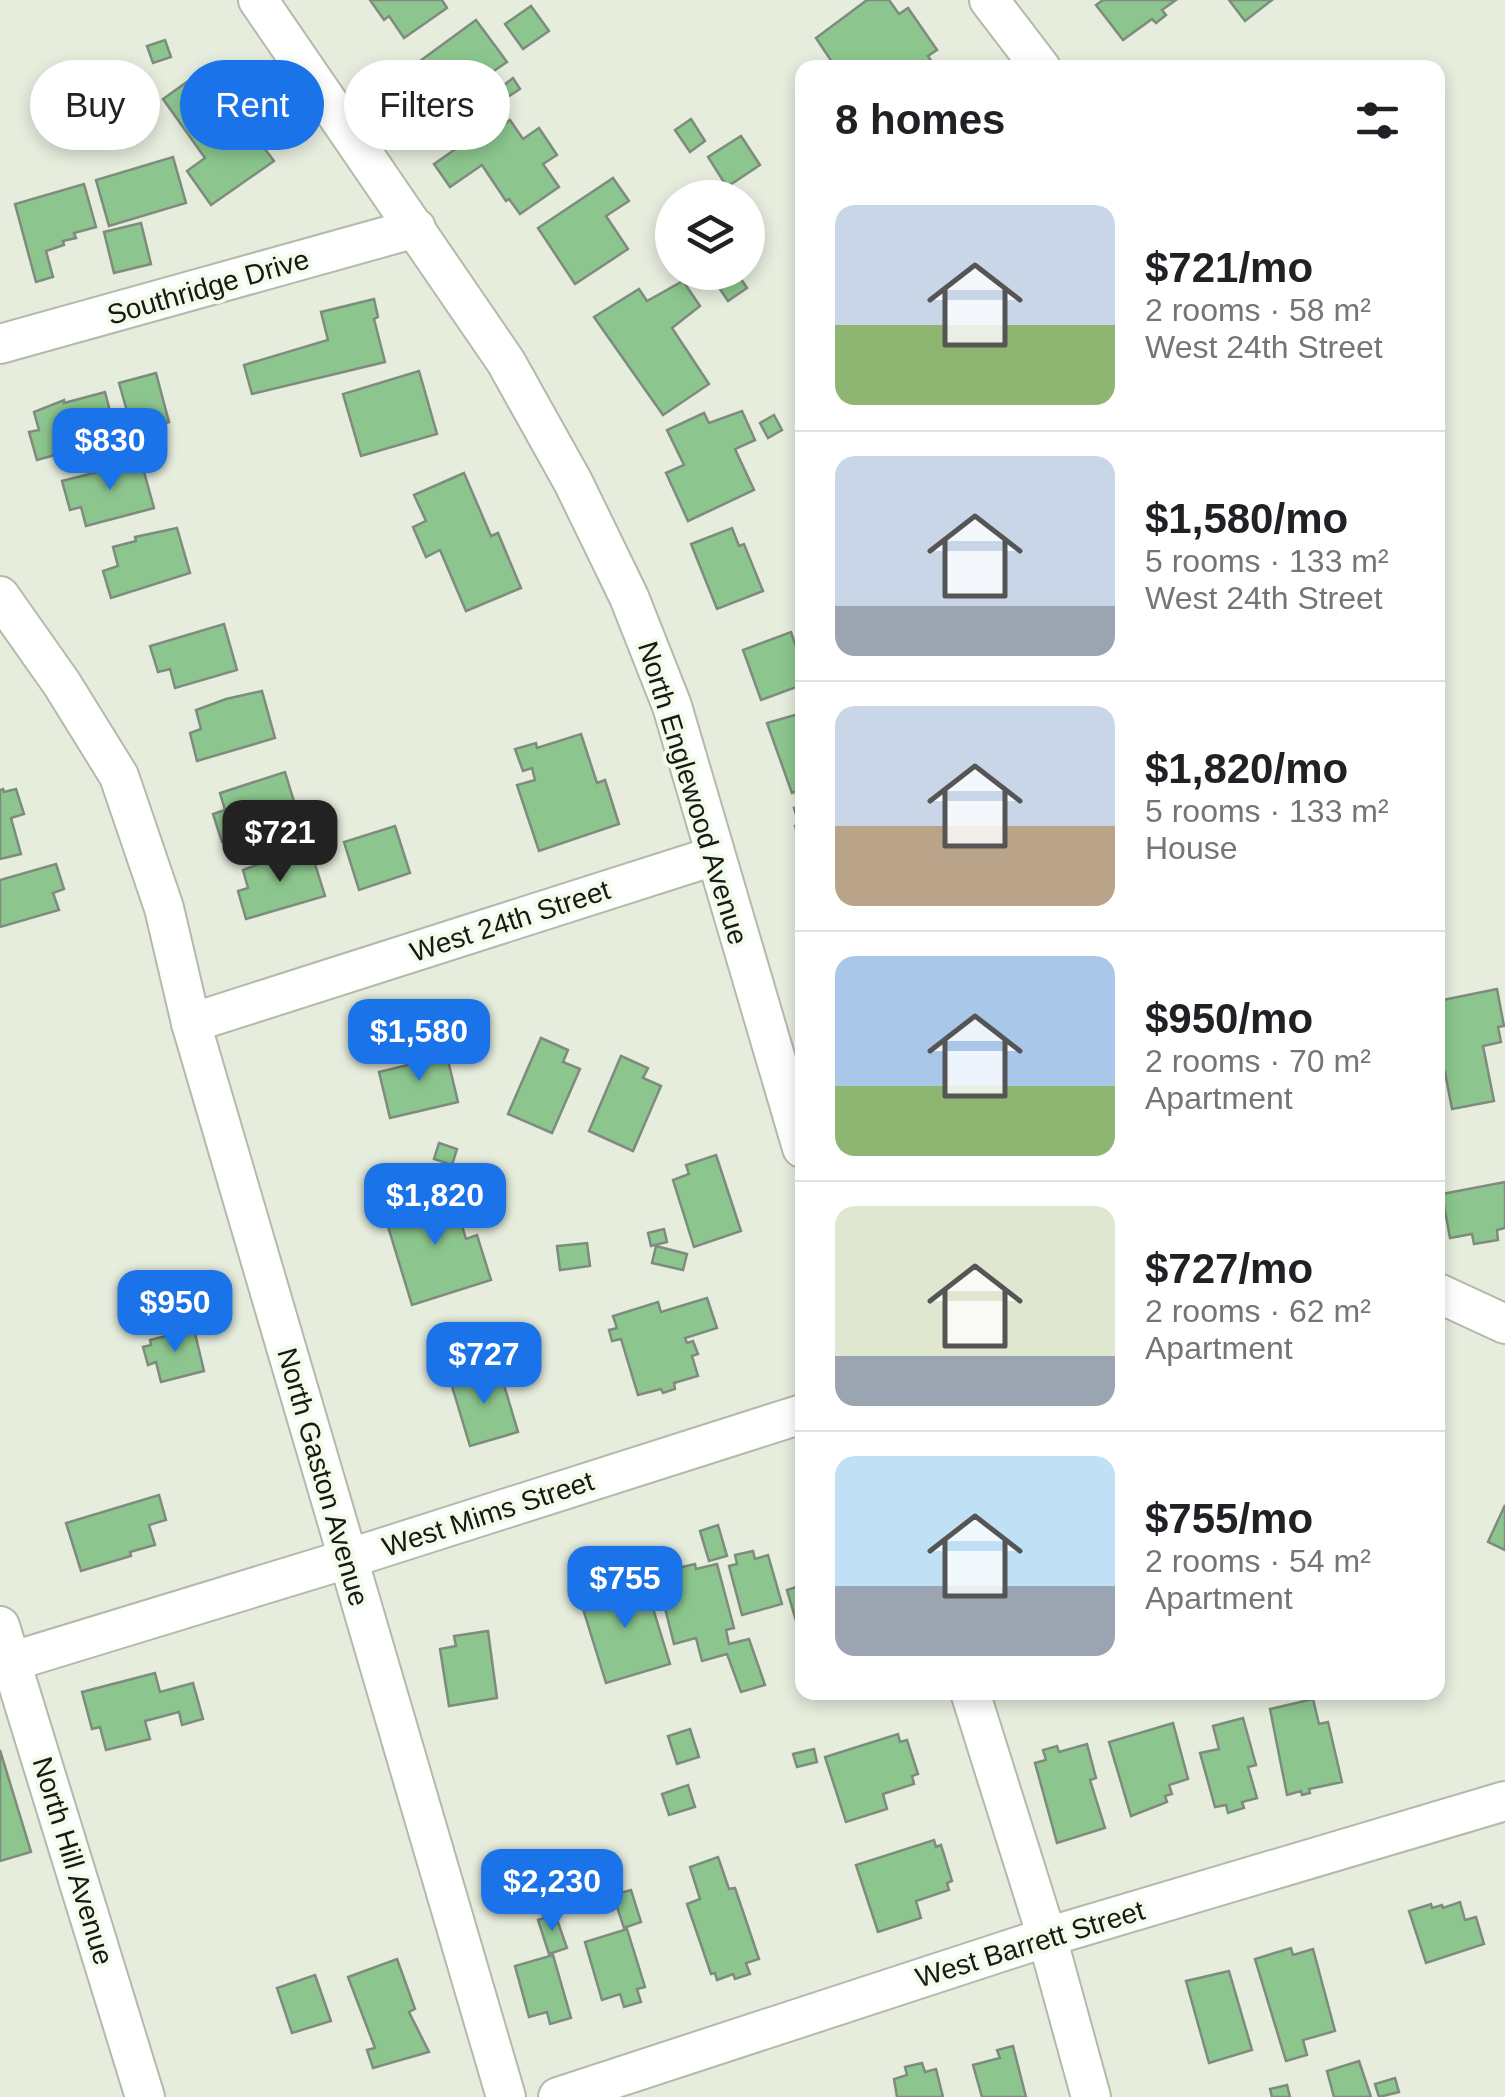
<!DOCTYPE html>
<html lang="en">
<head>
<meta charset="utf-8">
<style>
  body { margin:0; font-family:Helvetica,sans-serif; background:#f2f2f2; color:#202124; height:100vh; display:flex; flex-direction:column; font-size:38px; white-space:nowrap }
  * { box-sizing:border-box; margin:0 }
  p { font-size:32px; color:#757577 }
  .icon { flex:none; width:55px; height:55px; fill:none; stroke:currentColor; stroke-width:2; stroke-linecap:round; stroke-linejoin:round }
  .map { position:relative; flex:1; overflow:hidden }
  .drawer { position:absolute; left:795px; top:60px; width:650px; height:1640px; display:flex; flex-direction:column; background:#fff; border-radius:20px; box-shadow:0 5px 15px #0003 }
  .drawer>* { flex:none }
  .hud { position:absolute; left:30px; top:60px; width:615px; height:90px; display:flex; gap:20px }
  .controls { position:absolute; left:655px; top:180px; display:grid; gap:20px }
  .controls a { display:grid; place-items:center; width:110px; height:110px; border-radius:50%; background:#fff; box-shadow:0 5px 15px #0003; font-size:50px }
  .price { position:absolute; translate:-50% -85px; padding:0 22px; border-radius:20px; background:#1a73e8; color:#fff; font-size:32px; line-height:65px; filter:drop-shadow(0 2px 5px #0008) }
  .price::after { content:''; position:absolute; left:50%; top:60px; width:30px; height:22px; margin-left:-15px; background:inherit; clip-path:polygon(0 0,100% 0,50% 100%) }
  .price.current { background:#222; color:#fff }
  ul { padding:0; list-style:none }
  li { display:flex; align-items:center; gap:30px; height:250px; padding:0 40px }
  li+li { border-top:2px solid #e0e0e0 }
  li span { display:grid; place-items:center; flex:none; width:280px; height:200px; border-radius:20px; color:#555 }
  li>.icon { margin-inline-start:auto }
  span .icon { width:120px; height:120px; fill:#fffc; stroke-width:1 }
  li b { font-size:42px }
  h2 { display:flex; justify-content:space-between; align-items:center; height:120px; padding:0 40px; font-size:42px }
  .pill { padding:0 35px; border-radius:45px; background:#fff; box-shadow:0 5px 15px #0003; font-size:35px; line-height:90px }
  .pill.current { background:#1a73e8; color:#fff }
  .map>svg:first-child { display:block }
</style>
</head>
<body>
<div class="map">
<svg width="1505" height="2097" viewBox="0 0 1505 2097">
  <rect width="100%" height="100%" fill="#e6eddd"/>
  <!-- building -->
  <g fill="#8cc68e" stroke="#7e8b7e" stroke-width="2.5">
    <path d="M370,0h72l5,8 -43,30 -15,-22 -5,4z"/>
    <path d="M867,0h22l10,14 9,-6 29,42 -9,6 8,12h-100l-20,-30z"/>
    <path d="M1103,0h73l-14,10 4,5 -10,8 -4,-4 -29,21 -27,-35z"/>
    <path d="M1229,0h43l-27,21z"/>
    <path d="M531,6l18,25 -26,18 -18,-25z"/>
    <path d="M476,20l31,42 -19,13 11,14 14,-11 7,11 -58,38 -22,-29 -26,18 -24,-33z"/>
    <path d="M165,40l6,17 -18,6 -6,-17z"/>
    <path d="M205,69l69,92 -63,44 -24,-34 18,-13 -42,-59z"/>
    <path d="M691,119l14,22 -15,11 -15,-22z"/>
    <path d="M510,120l13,19 16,-11 18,27 -14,9 16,23 -39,27 -11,-15 -3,2 -24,-36 -32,22 -16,-23 33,-23 4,6z"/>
    <path d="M741,136l19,29 -33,22 -19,-30z"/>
    <path d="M173,157l13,46 -77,23 -13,-46z"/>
    <path d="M613,178l16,23 -23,15 22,33 -53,35 -37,-56z"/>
    <path d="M84,184l12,43 -22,6 2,5 -13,3 1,4 -18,6 7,26 -17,5 -21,-78z"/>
    <path d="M141,223l10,41 -37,9 -10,-41z"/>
    <path d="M739,276l8,12 -19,13 -8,-12z"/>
    <path d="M683,281l17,25 -28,22 37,56 -46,31 -69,-98 45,-28 8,12z"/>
    <path d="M374,299l4,18 -4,2 11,43 -133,32 -8,-29 84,-25 -7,-28z"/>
    <path d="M419,371l18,63 -76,22 -18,-62z"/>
    <path d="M156,373l13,49 -15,4 -4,-12 -21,4 -10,-35z"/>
    <path d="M105,392l12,46 -80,22 -8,-28 10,-2 -5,-18 30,-12v3z"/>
    <path d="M742,411l13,29 -20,9 19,41 -66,31 -22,-48 18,-8 -17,-35 37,-17 5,10z"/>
    <path d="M774,415l8,15 -14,8 -8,-15z"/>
    <path d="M141,461l13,47 -68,18 -5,-19 -11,3 -8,-29z"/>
    <path d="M464,473l27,63 7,-3 23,55 -55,23 -26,-61 -14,7 -13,-30 13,-6 -12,-26z"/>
    <path d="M177,528l13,45 -79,25 -8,-27 15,-5 -5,-19 23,-6 -1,-4z"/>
    <path d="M732,528l7,18 5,-2 19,47 -46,18 -26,-65z"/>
    <path d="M224,624l13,46 -62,18 -5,-19 -12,3 -8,-26z"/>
    <path d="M791,632l11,32v21l-41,15 -18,-50z"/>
    <path d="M262,691l13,47 -78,23 -7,-28 11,-4 -5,-19 30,-11z"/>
    <path d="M802,713v76l-10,4 -25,-70z"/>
    <path d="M581,734l16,49 8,-3 14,44 -80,27 -22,-66 18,-5 -3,-12 -9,3 -8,-22 21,-6 1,5z"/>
    <path d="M285,772l14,46 -77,24 -9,-28 12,-4 -5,-17z"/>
    <path d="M3,789l1,3 12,-3 8,25 -13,4 10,36 -21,5v-69z"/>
    <path d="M802,806v30l-4,1 -3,-11 4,-1 -5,-17z"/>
    <path d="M395,826l15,47 -51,17 -15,-48z"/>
    <path d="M311,851l14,45 -79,23 -8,-28 10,-3 -5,-18 29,-11 1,3z"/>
    <path d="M56,864l8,25 -11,4 6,17 -59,17v-47z"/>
    <path d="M1497,989l7,37 -6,1 3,15 -18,4 11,55 -42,8 -7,-37 -7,1v-27l2,-1 -2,-44z"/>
    <path d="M541,1038l27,12 -5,12 17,7 -28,64 -44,-19z"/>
    <path d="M442,1046l2,11 3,-1 11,46 -68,16 -11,-46 37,-9 -2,-11z"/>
    <path d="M621,1056l27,12 -5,10 18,8 -28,65 -44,-20z"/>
    <path d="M439,1143l18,6 -5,16 -18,-6z"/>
    <path d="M716,1155l25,76 -47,16 -21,-67 16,-6 -3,-9z"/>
    <path d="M1505,1182v46l-8,2 1,10 -24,4 -2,-10 -22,4 -8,-44z"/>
    <path d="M451,1190l15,49 11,-4 14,45 -79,25 -29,-95z"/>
    <path d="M664,1229l3,13 -16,4 -3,-13z"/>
    <path d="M587,1243l3,23 -30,4 -3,-24z"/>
    <path d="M656,1246l31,8 -4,16 -31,-7z"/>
    <path d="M707,1298l10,30 -32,10 2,5 6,-2 5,13 -6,2 6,20 -24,7 1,6 -12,4 -2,-4 -23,6 -17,-56 -9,2 -3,-11 8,-2 -4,-12 45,-14 3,10z"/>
    <path d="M194,1329l10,42 -43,11 -5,-20 -8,3 -5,-18 8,-2 -1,-5z"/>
    <path d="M499,1368l19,64 -48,14 -19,-63 24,-11 1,3z"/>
    <path d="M159,1495l7,25 -17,5 6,20 -25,7 1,4 -50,15 -15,-48z"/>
    <path d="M1505,1505v45l-17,-8z"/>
    <path d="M718,1525l9,31 -18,5 -9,-30z"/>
    <path d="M753,1551l2,8 13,-4 14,49 -40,11 -13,-49 8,-2 -2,-9z"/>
    <path d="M695,1564l1,5 21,-5 17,64 -8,2 3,14 20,-5 16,46 -24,7 -14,-38 -25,7 -6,-23 -22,6 -16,-64 22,-5 -2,-7z"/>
    <path d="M644,1579l26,85 -64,19 -26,-84z"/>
    <path d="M802,1585v34l-6,2 -9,-31z"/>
    <path d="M488,1631l9,67 -48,8 -9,-57 16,-3 -2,-10z"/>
    <path d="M155,1673l5,19 33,-9 10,36 -21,6 -3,-13 -34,9 5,18 -44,11 -6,-23 -8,2 -10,-37z"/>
    <path d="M1313,1699l6,25 9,-2 14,60 -33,7 1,4 -8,2 -1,-4 -14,4 -17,-86z"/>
    <path d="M1243,1718l13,47 -8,2 9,31 -15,4 2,6 -16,5 -2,-8 -11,2 -15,-54 19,-4 -6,-23z"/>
    <path d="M1173,1723l15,56 -19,6 3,9 -7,2 2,6 -36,14 -22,-74z"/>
    <path d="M690,1729l9,28 -22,7 -9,-28z"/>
    <path d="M898,1734l2,8 7,-2 11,34 -6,2 2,8 -31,10 4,15 -41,13 -21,-65z"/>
    <path d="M1087,1744l9,34 -6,2 15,48 -48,15 -22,-80 11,-3 -3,-10 14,-4 2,6z"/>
    <path d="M814,1749l3,13 -20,5 -4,-13z"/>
    <path d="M0,1750l31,102 -31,9z"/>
    <path d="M688,1785l7,22 -26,8 -7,-21z"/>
    <path d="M934,1840l2,7 5,-2 11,36 -5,2 2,7 -33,11 5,17 -43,14 -22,-67z"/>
    <path d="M718,1857l11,32 6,-1 24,71 -13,4 4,11 -15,5 -2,-5 -16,6 -2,-7 -4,1 -24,-70 13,-5 -10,-32z"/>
    <path d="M631,1890l10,32 -17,6 -11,-33z"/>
    <path d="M1460,1902l5,18 11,-3 8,27 -58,19 -17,-52 22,-7 1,4 10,-3 1,3z"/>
    <path d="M555,1914l12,34 -18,6 -11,-34z"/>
    <path d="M627,1929l18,58 -8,2 4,13 -17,5 -4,-13 -18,6 -17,-58z"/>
    <path d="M1291,1948l2,7 20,-6 22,82 -32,9 4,15 -21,6 -31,-102z"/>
    <path d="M553,1955l18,63 -21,6 -3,-12 -18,5 -14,-51z"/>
    <path d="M397,1959l18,50 -6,3 20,40 -56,16 -6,-18 8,-2 -27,-71z"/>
    <path d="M1229,1971l23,79 -43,13 -23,-82z"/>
    <path d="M315,1975l16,46 -39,12 -15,-45z"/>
    <path d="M1013,2046l13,51h-44l-9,-32 27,-7 -3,-8z"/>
    <path d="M1359,2061l12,36h-37l-7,-26z"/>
    <path d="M922,2063l3,9 11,-3 7,28h-46l-3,-18 13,-4 -2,-8z"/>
    <path d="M1395,2078l4,14 -20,5 -4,-13z"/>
    <path d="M1287,2085l3,12h-18l-2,-8z"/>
  </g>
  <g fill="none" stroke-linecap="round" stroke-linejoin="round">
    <defs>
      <g id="minor">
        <path d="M258,0l248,362 67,120 56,115 43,109 130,442"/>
        <path d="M989,0l52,68"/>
        <path d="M0,344l416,-116"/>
        <path d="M0,596l62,88 57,92 45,132 27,115 315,1074"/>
        <path d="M191,1023l523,-167"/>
        <path d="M1438,1293l67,31"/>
        <path d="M0,1626l145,471"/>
        <path d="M0,1665l347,-106 455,-145"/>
        <path d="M970,1692l77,245 44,160"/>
        <path d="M558,2097l489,-160 458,-136"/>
      </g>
    </defs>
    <!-- minor casing -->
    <use href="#minor" stroke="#b3baaa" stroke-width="42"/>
    <!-- minor -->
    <use href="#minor" stroke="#fff" stroke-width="38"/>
  </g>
  <g text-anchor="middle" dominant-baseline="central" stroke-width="8" stroke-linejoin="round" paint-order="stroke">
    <!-- street labels -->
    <g font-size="28" fill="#171914" stroke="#f3fbea">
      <text transform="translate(208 287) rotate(-16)">Southridge Drive</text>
      <text transform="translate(693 793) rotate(73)">North Englewood Avenue</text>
      <text transform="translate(510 921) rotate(-18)">West 24th Street</text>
      <text transform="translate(323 1477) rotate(74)">North Gaston Avenue</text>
      <text transform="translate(488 1514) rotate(-18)">West Mims Street</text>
      <text transform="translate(73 1861) rotate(73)">North Hill Avenue</text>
      <text transform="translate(1030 1944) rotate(-17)">West Barrett Street</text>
    </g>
  </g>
</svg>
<div class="controls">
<a><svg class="icon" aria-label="layers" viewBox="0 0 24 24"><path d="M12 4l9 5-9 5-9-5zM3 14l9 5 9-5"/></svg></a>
</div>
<b class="price" style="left:110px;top:493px">$830</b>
<b class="price current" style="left:280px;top:885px">$721</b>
<b class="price" style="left:419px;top:1084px">$1,580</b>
<b class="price" style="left:435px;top:1248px">$1,820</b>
<b class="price" style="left:175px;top:1355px">$950</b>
<b class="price" style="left:484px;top:1407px">$727</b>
<b class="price" style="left:625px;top:1631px">$755</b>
<b class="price" style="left:552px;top:1934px">$2,230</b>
<div class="hud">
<a class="pill">Buy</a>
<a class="pill current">Rent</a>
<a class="pill">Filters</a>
</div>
<section class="drawer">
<h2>8 homes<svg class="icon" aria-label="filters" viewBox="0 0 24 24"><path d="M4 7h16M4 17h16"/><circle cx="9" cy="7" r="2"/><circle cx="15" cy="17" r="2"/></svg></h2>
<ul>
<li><span style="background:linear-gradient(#c9d6e8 60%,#8fb573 0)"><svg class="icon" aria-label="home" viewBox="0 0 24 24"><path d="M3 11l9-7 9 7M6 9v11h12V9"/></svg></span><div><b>$721/mo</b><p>2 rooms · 58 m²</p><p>West 24th Street</p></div></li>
<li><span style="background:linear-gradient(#c9d6e8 75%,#9aa5b1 0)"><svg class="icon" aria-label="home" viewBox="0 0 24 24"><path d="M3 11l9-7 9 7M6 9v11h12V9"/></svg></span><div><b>$1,580/mo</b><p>5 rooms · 133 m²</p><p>West 24th Street</p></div></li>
<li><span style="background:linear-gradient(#c9d6e8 60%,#b9a48a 0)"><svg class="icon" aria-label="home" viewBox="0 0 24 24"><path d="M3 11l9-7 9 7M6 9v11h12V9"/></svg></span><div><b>$1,820/mo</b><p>5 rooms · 133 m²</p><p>House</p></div></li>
<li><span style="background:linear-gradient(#a9c7e8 65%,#8fb573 0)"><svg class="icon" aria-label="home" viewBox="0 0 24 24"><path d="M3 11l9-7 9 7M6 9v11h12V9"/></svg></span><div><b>$950/mo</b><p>2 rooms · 70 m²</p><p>Apartment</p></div></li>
<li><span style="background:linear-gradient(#dfe7d0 75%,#9aa5b1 0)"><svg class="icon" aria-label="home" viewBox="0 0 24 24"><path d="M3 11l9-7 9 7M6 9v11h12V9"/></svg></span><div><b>$727/mo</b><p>2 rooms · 62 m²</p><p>Apartment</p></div></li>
<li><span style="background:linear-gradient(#bfe0f5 65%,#9aa5b1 0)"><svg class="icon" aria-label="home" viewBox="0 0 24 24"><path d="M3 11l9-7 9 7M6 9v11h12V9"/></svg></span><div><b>$755/mo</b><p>2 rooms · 54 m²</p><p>Apartment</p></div></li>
</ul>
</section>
</div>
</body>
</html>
